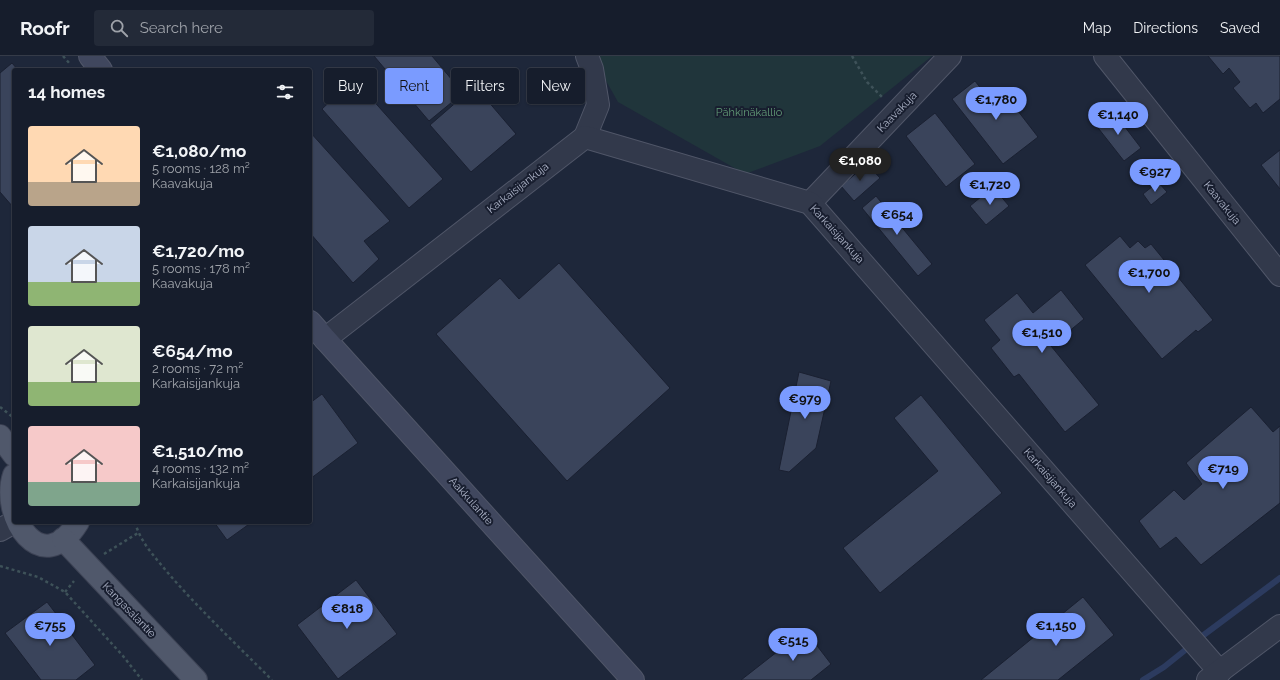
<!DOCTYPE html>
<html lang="en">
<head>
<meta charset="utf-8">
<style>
  body { margin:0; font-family:Raleway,sans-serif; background:#232a38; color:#f1f3f6; height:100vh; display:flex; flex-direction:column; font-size:15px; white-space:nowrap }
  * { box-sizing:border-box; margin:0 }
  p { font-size:13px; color:#9ea2a9 }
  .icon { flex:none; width:22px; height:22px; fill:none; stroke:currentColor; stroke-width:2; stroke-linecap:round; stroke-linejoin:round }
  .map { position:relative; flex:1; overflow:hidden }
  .panel { position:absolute; left:12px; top:12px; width:300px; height:456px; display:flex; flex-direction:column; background:#161d2c; border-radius:4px; box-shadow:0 1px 3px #0004,0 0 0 1px #353b48 }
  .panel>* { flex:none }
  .banner { position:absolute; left:324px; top:12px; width:380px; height:36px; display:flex; gap:8px }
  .price { position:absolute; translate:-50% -34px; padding:0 9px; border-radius:14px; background:#7a9bff; color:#111; font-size:13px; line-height:26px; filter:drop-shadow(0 1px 2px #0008) }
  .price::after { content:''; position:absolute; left:50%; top:24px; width:12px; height:9px; margin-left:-6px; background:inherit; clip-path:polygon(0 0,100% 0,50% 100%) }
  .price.on { background:#222; color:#fff }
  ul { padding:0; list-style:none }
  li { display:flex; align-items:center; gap:12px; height:100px; padding:0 16px }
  li span { display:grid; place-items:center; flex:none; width:112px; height:80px; border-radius:4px; color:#555 }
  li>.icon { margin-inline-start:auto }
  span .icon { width:48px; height:48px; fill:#fffc; stroke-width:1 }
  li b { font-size:17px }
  h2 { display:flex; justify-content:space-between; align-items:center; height:48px; padding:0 16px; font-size:17px }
  .chip { padding:0 14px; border-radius:4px; background:#161d2c; box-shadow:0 1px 3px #0004,0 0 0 1px #353b48; font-size:14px; line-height:36px }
  .chip.on { background:#7a9bff; color:#111 }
  header { display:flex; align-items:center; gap:24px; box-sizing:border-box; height:56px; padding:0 20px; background:#161d2c; border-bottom:1px solid #353b48 }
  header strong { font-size:19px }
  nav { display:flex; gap:22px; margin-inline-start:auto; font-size:14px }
  .search { width:280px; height:36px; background:#232a38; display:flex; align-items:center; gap:10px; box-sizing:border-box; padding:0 14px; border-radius:4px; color:#9ea2a9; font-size:15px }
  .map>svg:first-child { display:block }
</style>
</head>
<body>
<header>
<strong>Roofr</strong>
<div class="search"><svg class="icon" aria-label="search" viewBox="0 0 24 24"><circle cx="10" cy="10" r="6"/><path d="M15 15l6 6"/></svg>Search here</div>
<nav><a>Map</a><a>Directions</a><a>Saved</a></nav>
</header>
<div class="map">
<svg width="1280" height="624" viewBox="0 0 1280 624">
  <rect width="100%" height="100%" fill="#1e273a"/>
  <!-- green -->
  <path fill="#20353b" d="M592,0h340l-112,90 -75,28 -127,-72z"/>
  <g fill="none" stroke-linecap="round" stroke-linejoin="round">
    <!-- stream -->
    <g stroke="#2c3b5f" stroke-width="6">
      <path d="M1197,584l83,-62"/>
      <path d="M1143,624l21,-13 20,-16"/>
    </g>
  </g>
  <!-- building -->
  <g fill="#3a445b" stroke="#1a2031">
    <path d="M374,0h58l31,37 -34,28z"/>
    <path d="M1208,0h72v43l-17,14 -7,-10 -6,5 -17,-20 7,-6 -11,-14 -6,6z"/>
    <path d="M12,7l6,7h-4v136l-1,1 -13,-15v-119z"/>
    <path d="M354,23l89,100 -34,29 -87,-99z"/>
    <path d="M975,25l14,18 12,-10 37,48 -35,27 -51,-65z"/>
    <path d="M475,30l41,48 -45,38 -41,-47z"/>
    <path d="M1112,54l29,38 -17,13 -29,-37z"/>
    <path d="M935,57l40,51 -29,23 -40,-51z"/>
    <path d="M310,76l80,89 -26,20 15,18 -26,24 -43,-50z"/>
    <path d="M1280,94v39l-19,-24z"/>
    <path d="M867,108l13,14 -26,23 -13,-15z"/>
    <path d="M1158,126l9,10 -16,13 -8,-11z"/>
    <path d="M993,131l16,19 -23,19 -16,-19z"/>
    <path d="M876,140l56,68 -14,12 -56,-68z"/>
    <path d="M1120,180l10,12 8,-7 7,7 6,-4 62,76 -15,12 -2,-2 -34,29 -77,-94z"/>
    <path d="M559,207l111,125 -103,93 -131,-147 64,-56 19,21z"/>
    <path d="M1061,234l23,29 -33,27 48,59 -34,27 -46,-58 -5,3 -23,-29 9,-8 -16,-20 33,-27 16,20z"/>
    <path d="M799,316l32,9 -15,67 -27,24 -10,-2z"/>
    <path d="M322,338l36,49 -48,36v-76z"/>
    <path d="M921,339l81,98 -122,100 -37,-45 95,-77 -44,-53z"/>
    <path d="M1251,351l22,25 7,-6v77l-79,62 -25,-28 -16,12 -21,-28 35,-31 10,10 18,-16 -16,-21z"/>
    <path d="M214,466h38l-25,18z"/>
    <path d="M356,524l41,54 -59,45 -41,-54z"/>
    <path d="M1083,541l31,38 -56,45h-77z"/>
    <path d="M47,546l48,63 -19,15h-35l-36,-47z"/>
    <path d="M805,574l26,34 -20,16h-70z"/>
  </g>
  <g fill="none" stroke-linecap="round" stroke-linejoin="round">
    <defs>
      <g id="street">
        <path d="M1105,0l175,219"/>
        <path d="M585,81l13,-32 -6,-36 -5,-13"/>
        <path d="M810,147l140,-147"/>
        <path d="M325,283l260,-202 225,66 410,469"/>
        <path d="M0,474l7,-4"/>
        <path d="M1208,624l72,-54"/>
      </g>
      <g id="secondary">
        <path d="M90,0l11,14"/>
        <path d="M310,266l15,17 308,341"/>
      </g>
      <g id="primary">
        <path d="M0,380l14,19"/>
        <path d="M14,419c-14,41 28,106 64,47"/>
        <path d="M63,483l133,141"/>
      </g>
    </defs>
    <!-- street casing -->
    <use href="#street" stroke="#505668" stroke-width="24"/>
    <!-- secondary casing -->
    <use href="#secondary" stroke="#505668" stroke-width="24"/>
    <!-- primary casing -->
    <use href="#primary" stroke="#3c4254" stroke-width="24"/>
    <!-- path -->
    <g stroke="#3e5259" stroke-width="2.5" stroke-dasharray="3 3" stroke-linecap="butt">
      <path d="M63,0l7,8"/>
      <path d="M852,0l15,26 15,15"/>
      <path d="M0,351l14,11"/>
      <path d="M135,466c5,20 20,35 33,51 32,37 69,72 104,107"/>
      <path d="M104,498l34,-21"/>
      <path d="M0,510l38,11 27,15 58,64 19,24"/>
      <path d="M65,536l9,-11"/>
    </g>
    <!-- street -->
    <use href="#street" stroke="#32394b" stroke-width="22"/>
    <!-- secondary -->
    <use href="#secondary" stroke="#40475e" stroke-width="22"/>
    <!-- primary -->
    <use href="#primary" stroke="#50586b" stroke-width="22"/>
  </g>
  <g text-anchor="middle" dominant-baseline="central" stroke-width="4" stroke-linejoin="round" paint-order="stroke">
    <!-- park labels -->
    <g font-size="11" fill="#629a76" stroke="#181e2f">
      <text x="749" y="56">Pähkinäkallio</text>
    </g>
    <!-- street labels -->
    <g font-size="11" fill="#acb3c7" stroke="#181e2f">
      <text transform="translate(897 56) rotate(-46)">Kaavakuja</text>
      <text transform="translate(518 132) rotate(-38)">Karkaisijankuja</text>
      <text transform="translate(1222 147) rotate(51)">Kaavakuja</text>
      <text transform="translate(837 178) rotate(48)">Karkaisijankuja</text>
      <text transform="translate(1050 422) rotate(49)">Karkaisijankuja</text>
      <text transform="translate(471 445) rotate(48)">Aakkulantie</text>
      <text transform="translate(129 554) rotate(46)">Kangasalantie</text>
    </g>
  </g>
</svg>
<b class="price" style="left:996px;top:65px">€1,780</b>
<b class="price" style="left:1118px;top:80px">€1,140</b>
<b class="price on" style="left:860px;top:126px">€1,080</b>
<b class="price" style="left:1155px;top:137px">€927</b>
<b class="price" style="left:990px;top:150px">€1,720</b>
<b class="price" style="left:897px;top:180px">€654</b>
<b class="price" style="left:1149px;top:238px">€1,700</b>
<b class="price" style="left:1042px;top:298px">€1,510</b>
<b class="price" style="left:805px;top:364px">€979</b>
<b class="price" style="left:1223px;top:434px">€719</b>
<b class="price" style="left:347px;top:574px">€818</b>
<b class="price" style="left:50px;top:591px">€755</b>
<b class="price" style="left:1056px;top:591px">€1,150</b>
<b class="price" style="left:793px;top:606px">€515</b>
<div class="banner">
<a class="chip">Buy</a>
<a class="chip on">Rent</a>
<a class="chip">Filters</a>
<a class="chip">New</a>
</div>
<section class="panel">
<h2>14 homes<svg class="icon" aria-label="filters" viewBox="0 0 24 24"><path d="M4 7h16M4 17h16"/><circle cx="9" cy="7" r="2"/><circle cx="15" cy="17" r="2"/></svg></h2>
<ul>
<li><span style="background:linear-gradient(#ffd9b3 70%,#b9a48a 0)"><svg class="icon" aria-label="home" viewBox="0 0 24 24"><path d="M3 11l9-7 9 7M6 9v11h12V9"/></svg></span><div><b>€1,080/mo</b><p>5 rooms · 128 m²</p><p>Kaavakuja</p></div></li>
<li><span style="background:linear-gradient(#c9d6e8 70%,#8fb573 0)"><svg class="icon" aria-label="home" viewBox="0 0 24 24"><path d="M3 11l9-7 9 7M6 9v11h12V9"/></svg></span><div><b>€1,720/mo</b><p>5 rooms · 178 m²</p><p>Kaavakuja</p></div></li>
<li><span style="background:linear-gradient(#dfe7d0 70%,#8fb573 0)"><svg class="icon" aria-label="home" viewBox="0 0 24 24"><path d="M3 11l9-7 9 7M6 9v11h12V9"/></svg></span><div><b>€654/mo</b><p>2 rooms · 72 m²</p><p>Karkaisijankuja</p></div></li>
<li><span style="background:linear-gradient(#f6c9c9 70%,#7fa58c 0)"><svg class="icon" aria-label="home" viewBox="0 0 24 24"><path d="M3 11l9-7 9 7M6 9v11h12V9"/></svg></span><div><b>€1,510/mo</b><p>4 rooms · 132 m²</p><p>Karkaisijankuja</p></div></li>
</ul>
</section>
</div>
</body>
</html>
